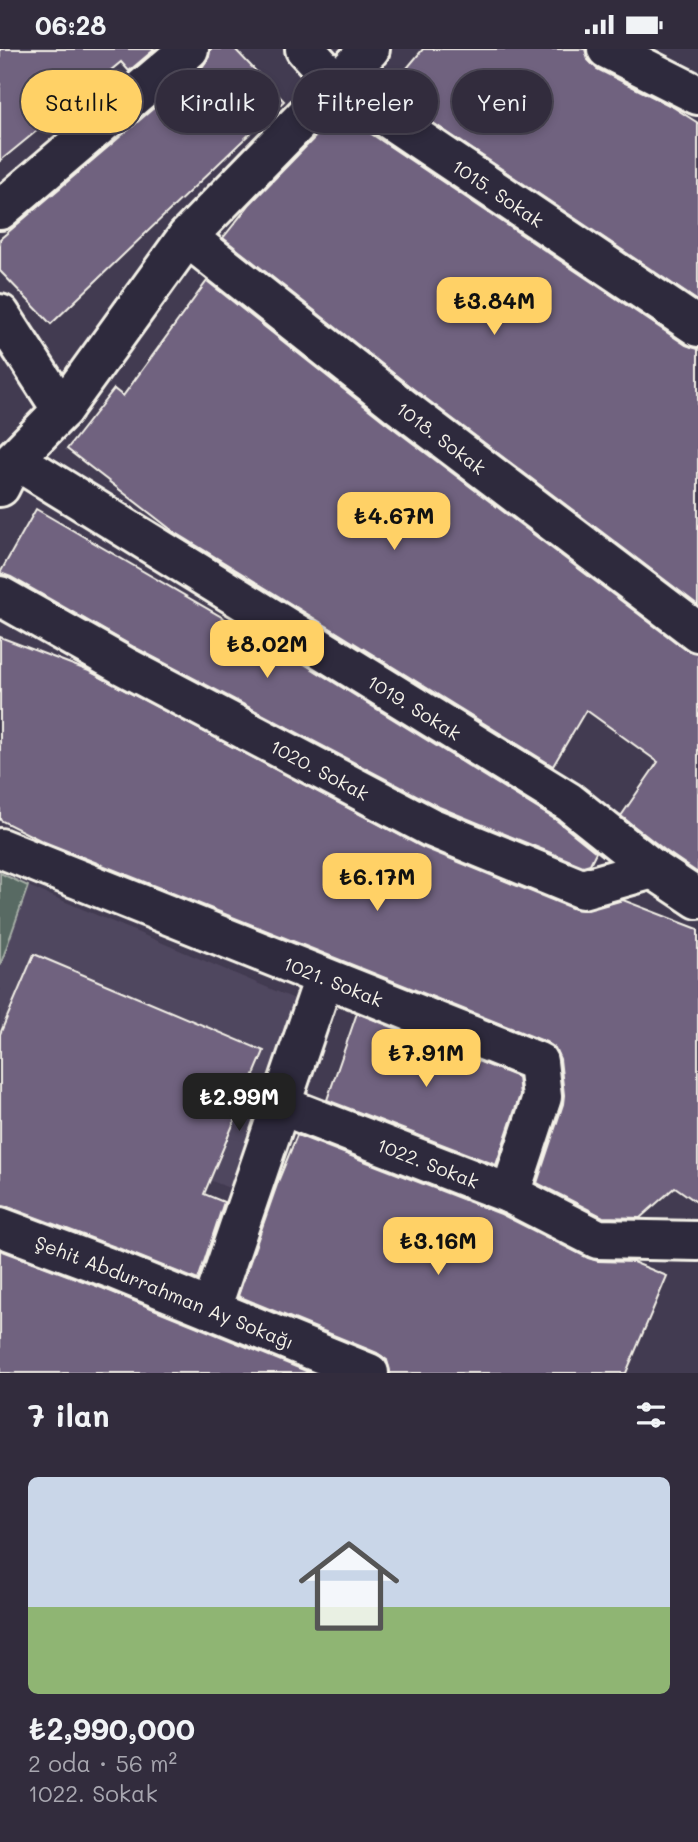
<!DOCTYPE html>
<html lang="tr">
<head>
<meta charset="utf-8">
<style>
  body { margin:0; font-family:Mali,sans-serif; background:#3d3848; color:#f1f3f6; height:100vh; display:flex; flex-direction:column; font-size:26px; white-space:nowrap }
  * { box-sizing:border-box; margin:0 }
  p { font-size:23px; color:#a8a7b0 }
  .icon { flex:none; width:38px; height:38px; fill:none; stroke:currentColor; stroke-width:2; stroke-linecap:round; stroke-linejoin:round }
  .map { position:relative; height:1324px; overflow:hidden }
  .sheet { display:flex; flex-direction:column; background:#322c3d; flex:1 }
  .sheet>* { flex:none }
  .hud { position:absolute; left:21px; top:21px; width:656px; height:63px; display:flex; gap:14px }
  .price { position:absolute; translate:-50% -60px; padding:0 16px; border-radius:14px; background:#ffd166; color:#111; font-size:23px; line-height:46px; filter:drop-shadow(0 2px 4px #0008) }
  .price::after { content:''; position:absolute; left:50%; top:42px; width:21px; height:16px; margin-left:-10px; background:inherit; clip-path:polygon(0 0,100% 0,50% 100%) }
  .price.selected { background:#222; color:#fff }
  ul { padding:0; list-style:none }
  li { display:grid; align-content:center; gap:14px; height:371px; padding:0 28px }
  li span { display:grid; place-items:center; height:217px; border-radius:10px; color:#555 }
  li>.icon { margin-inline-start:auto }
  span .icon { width:126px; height:126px; fill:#fffc; stroke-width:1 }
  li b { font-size:30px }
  h2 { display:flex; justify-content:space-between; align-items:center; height:84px; padding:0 28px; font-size:30px }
  .chip { padding:0 24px; border-radius:32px; background:#322c3d; box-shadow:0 4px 10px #0003,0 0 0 2px #4d4857; font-size:24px; line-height:63px }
  .chip.selected { background:#ffd166; color:#111 }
  .status { display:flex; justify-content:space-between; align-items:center; height:49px; padding:0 35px; background:#322c3d; direction:ltr }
  .status svg { height:19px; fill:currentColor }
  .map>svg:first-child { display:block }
</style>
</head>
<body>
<div class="status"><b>06:28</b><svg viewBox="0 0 49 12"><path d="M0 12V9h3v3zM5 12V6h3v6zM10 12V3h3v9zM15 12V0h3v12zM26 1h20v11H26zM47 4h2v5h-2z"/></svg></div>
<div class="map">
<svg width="698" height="1324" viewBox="0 0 698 1324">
  <rect width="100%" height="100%" fill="#423b51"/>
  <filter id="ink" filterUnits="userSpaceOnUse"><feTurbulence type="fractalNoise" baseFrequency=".0143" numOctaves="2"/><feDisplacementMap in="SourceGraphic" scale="14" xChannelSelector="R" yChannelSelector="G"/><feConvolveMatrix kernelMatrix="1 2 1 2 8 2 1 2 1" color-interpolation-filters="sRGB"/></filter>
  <g filter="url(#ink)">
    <!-- built -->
    <path fill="#50475f" d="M28,837l269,114 -63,190 -234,-95v-129z"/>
    <!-- green -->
    <path fill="#586b64" stroke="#a6aea6" stroke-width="2" d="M0,824l28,13 -28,80z"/>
    <!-- building -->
    <g fill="#6f627f" stroke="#f4f1e8" stroke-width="2">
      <path d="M0,0h155l-26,22 -8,-9 -121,99z"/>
      <path d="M210,0h25l49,52 -233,223 -51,-53v-32l203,-173 6,-9z"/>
      <path d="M423,0h162l3,11 9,9 76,38 25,16v178l-311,-209z"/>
      <path d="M355,74l331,222 12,4v256l-286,-217 -189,-150 27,-34 77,-79z"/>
      <path d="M207,232l178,141 300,227 13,4v220l-32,-22 -45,-35 37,-54 -72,-52 -33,56 -380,-235 -106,-82 47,-60 9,7z"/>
      <path d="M36,460l222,129 1,-2 297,184 40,32 -6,12 -7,2 -144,-59 -305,-160 -123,-70 -11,-4z"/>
      <path d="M0,588l89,34 333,176 152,62 14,1 35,-10 75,29v274l-23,-16 -35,31 -37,-1 -66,-34 26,-79 1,-9 -4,-36 -5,-11 -9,-6 -504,-201 -42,-21z"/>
      <path d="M34,905l230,97 -60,143 20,8 -26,78 -80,-32 -110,-41 -8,-1v-172z"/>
      <path d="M357,964l161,64 2,18 -24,70 -169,-65z"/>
      <path d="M297,1086l204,79 87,44 10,3 35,1 34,14 -41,97h-236l-3,-13 -10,-7 -139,-57 41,-117z"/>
      <path d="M0,1201l102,38 209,85h-311z"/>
    </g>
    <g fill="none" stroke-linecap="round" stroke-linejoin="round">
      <defs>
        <g id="minor">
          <path id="s1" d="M305,0l32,35 361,243"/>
          <path d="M607,0l91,46"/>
          <path d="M0,161l189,-161"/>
          <path id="s2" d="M187,188l212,168 299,227"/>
          <path d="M0,265l62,96"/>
          <path id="s3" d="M14,410l555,343 84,67 45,30"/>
          <path d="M0,438l14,-28 48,-49 125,-173 183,-188"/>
          <path id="s4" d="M0,547l124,70 306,161 152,62 71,-20"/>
          <path id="s5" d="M0,799l538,214 4,35 -32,97"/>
          <path id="s6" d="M280,1056l230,89 88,45 100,2"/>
          <path id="s7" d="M0,1178l110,41 259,105"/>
          <path d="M211,1260l113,-331"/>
        </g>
      </defs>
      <!-- minor casing -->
      <use href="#minor" stroke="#f4f1e8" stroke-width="44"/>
      <!-- minor -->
      <use href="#minor" stroke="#2f2a3d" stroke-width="38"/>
    </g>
  </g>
  <g text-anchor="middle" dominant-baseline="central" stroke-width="5" stroke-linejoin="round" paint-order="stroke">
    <!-- street labels -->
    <g font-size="19" fill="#f4f1e8" stroke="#2f2a3d">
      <text stroke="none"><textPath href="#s1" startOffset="242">1015. Sokak</textPath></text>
      <text stroke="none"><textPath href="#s2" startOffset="324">1018. Sokak</textPath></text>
      <text stroke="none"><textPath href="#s3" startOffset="471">1019. Sokak</textPath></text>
      <text stroke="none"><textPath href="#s4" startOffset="364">1020. Sokak</textPath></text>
      <text stroke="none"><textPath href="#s5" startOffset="359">1021. Sokak</textPath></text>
      <text stroke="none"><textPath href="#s6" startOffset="159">1022. Sokak</textPath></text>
      <text stroke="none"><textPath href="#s7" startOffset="177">Şehit Abdurrahman Ay Sokağı</textPath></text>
    </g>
  </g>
</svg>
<b class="price" style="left:494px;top:288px">₺3.84M</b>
<b class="price" style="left:394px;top:503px">₺4.67M</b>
<b class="price" style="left:267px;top:631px">₺8.02M</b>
<b class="price" style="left:377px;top:864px">₺6.17M</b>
<b class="price" style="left:426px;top:1040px">₺7.91M</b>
<b class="price selected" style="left:239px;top:1084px">₺2.99M</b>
<b class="price" style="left:438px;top:1228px">₺3.16M</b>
<div class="hud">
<a class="chip selected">Satılık</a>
<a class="chip">Kiralık</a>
<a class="chip">Filtreler</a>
<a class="chip">Yeni</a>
</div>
</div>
<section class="sheet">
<h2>7 ilan<svg class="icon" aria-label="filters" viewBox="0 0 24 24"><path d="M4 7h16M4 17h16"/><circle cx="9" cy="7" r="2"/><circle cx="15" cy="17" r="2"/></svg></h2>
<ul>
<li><span style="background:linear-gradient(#c9d6e8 60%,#8fb573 0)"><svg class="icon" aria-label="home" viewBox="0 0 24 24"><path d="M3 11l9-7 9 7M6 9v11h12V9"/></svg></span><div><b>₺2,990,000</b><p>2 oda · 56 m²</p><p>1022. Sokak</p></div></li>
</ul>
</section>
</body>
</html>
